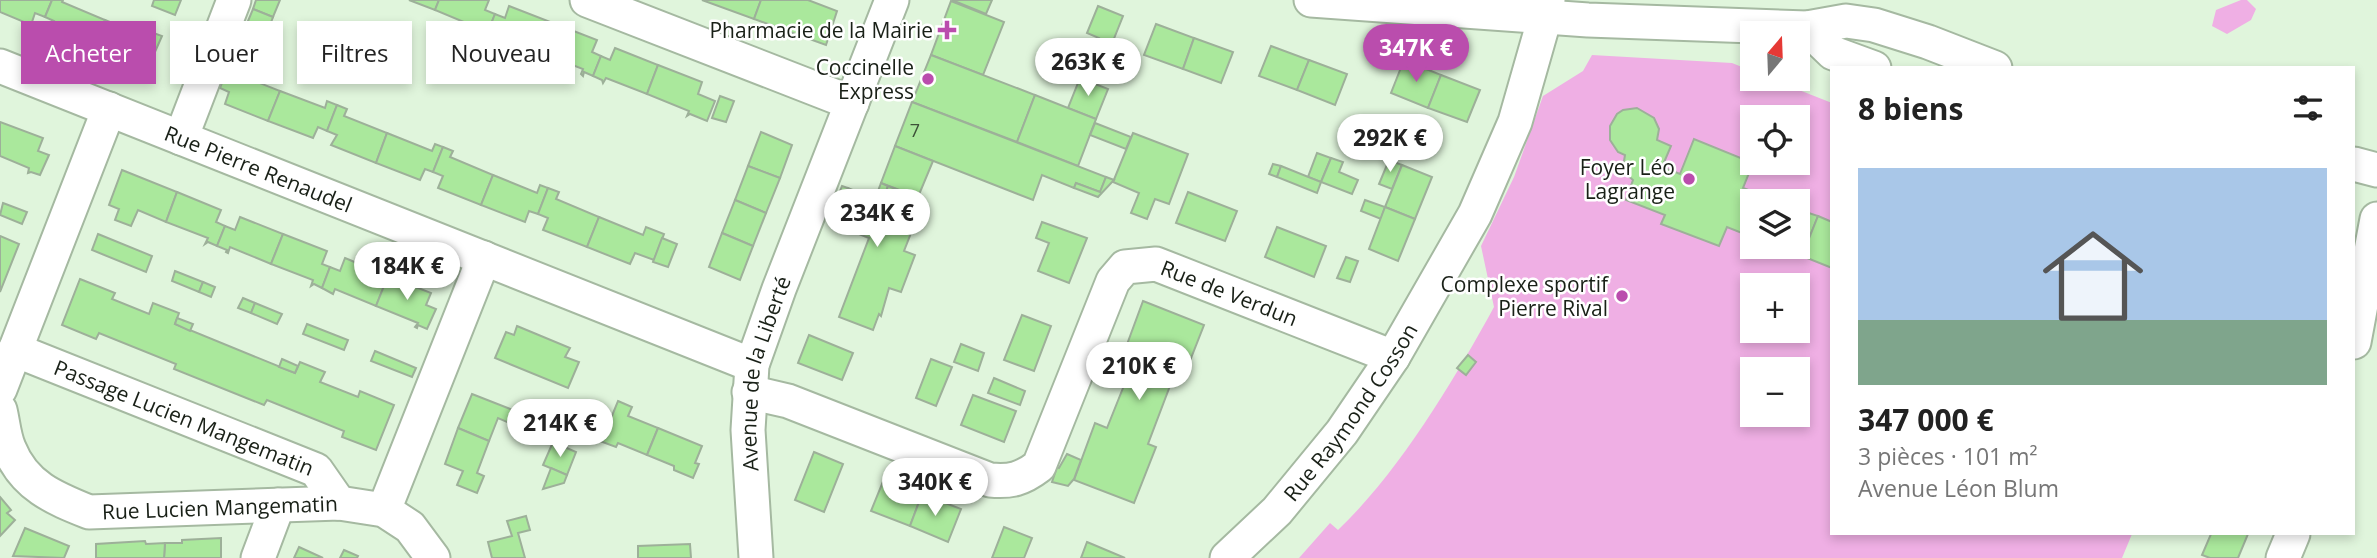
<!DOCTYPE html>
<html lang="fr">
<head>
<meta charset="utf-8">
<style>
  body { margin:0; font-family:"Open Sans",sans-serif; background:#f2f2f2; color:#222; height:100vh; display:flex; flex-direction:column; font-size:26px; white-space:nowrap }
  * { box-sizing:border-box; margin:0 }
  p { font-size:23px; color:#767676 }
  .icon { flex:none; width:38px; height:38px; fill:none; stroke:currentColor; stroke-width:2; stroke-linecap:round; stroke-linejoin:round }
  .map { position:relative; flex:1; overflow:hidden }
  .panel { position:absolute; left:1830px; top:66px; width:525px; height:469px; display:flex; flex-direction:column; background:#fff; border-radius:0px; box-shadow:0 4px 10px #0003 }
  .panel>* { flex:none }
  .guide { position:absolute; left:21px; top:21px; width:665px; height:63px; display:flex; gap:14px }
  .needle { width:46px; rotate:19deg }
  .tools { position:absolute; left:1740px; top:21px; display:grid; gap:14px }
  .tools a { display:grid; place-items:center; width:70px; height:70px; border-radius:0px; background:#fff; box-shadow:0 4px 10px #0003; font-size:35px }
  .price { position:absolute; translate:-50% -60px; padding:0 16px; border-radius:24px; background:#fff; color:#222; font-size:23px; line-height:46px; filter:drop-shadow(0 2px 4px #0008) }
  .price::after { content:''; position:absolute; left:50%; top:42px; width:21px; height:16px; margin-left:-10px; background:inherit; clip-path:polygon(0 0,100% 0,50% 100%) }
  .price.active { background:#ba4dad; color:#fff }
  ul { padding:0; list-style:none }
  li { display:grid; align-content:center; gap:14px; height:371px; padding:0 28px }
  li+li { border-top:2px solid #e0e0e0 }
  li span { display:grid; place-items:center; height:217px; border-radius:0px; color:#555 }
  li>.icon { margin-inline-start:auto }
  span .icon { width:126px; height:126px; fill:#fffc; stroke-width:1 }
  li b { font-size:30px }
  h2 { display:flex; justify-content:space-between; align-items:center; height:84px; padding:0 28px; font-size:30px }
  .pill { padding:0 24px; border-radius:0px; background:#fff; box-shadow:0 4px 10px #0003; font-size:24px; line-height:63px }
  .pill.active { background:#ba4dad; color:#fff }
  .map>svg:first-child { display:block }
</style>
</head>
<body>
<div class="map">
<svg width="2377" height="558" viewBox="0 0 2377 558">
  <rect width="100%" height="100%" fill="#e0f5dc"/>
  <!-- green -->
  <g fill="#efafe4" fill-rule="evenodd">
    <path d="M2241,0h6l9,9 -5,11 -24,14 -15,-8 4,-16z"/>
    <path d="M1592,55l140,8 20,8v8h19l61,24v431h300l-10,24h-823l31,-35 8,7c62,-59 116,-150 156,-223l-13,-61 33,-69 29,-81 40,-25zM1752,117h45v46h-45zM1752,201h45v46h-45zM1752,285h45v46h-45zM1752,369h45v46h-45z"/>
  </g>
  <!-- building -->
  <g fill="#aae89c" stroke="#9db099" stroke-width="2">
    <path d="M0,0h52l-7,17 -10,-4 -4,12 -31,-13z"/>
    <path d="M52,0h11l-1,2 43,18 -12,30 -44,-18 5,-11 -9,-4z"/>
    <path d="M154,0h27l-6,15 -23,-9z"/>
    <path d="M256,0h24l-7,17 -20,-8z"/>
    <path d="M409,0h30l-4,10z"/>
    <path d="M439,0h50l-4,10 10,4 -8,20 -10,-3 -3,1 2,-5 -41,-17z"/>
    <path d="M702,0h59l-7,19z"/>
    <path d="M761,0h47l29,11 -11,34 -72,-26z"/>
    <path d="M952,0h40l-6,14z"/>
    <path d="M951,1l53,21 -21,53 -52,-20z"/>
    <path d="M509,6l44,17 -12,30 -42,-17 -2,5 -1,-3 -9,-4 8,-20 10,4z"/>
    <path d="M1098,6l25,10 -18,45 -13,-5 7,-18 -12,-5z"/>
    <path d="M253,9l20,8 -9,24 -21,-8z"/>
    <path d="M105,20l44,18 2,-6 11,4 -11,25 -10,-4 -4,11 -44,-18z"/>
    <path d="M553,23l44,17 -5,12 9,4 -8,20 -9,-4 -1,4 -2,-2 2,-5 -42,-16z"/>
    <path d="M1156,24l38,14 -11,31 -39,-14z"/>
    <path d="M1194,38l39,14 -12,31 -38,-14z"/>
    <path d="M1271,46l38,14 -12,30 -38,-14z"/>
    <path d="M615,48l43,17 -11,29 -41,-16 -3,5 -1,-3 -9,-4 8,-20 9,4z"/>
    <path d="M931,55l104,40 -18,47 -105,-40z"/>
    <path d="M1309,60l38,14 -12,31 -38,-15z"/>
    <path d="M1404,60l37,15 -13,33 -37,-15z"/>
    <path d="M230,63l10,4 -3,7 43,17 -12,30 -43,-17 4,-12 -9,-4z"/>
    <path d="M658,65l44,17 -4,12 17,7 -8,20 -17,-7 -3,2 2,-5 -42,-17z"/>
    <path d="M1441,75l39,15 -13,32 -39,-14z"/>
    <path d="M1080,78l28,11 -12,30 -28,-11z"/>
    <path d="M280,91l45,17 2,-7 10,4 -10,26 -9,-4 -5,11 -45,-17z"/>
    <path d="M1035,95l61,24 -18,47 -61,-24z"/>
    <path d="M720,96l14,5 -8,21 -14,-4z"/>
    <path d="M912,102l194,75 -6,15 -24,-9 -2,5 -32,-13 -9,25 -138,-54z"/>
    <path d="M337,105l10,4 -3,7 43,17 -11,30 -45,-18 6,-10 -10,-4z"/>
    <path d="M1637,108l17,10 5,11 -2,11 14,6 -9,21 18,7 14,-35 59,24 -10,25 35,13h-26v36l-25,-10 -8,19 -58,-22 4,-9 -39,-15 7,-20 -8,-7 -2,-6 2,-12 -7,-3 -8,-12v-14l7,-12 6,-4z"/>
    <path d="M0,122l43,16 -5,13 11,4 -9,20 -9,-3 -3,1 1,-5 -29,-12z"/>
    <path d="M1095,123l36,14 -5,12 -36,-14z"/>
    <path d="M761,132l31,13 -12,33 -32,-12z"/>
    <path d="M387,133l45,18 3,-7 8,3 -10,25 -8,-3 -5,11 -44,-17z"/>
    <path d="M1133,133l55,21 -19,50 -14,-5 -8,20 -16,-6 8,-20 -26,-11z"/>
    <path d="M895,146l38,15 -15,36 -37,-14z"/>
    <path d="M443,147l10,4 -3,6 43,18 -12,30 -43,-17 5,-12 -10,-4z"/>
    <path d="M1317,153l14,5 -10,24 -13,-5z"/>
    <path d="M1331,158l12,4 -4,10 19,8 -6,14 -31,-12z"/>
    <path d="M1389,160l13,5 -10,24 -13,-5z"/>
    <path d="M1273,164l8,2 -4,11 -8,-3z"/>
    <path d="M1402,165l30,12 -17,42 -30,-12z"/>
    <path d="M748,166l32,12 -14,35 -31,-13z"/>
    <path d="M1281,166l40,16 -4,11 -40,-16z"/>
    <path d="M122,170l55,22 -11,30 -28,-12 -7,16 -16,-6 4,-11 -10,-4z"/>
    <path d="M493,175l44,18 3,-8 8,3 -10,26 -9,-3 -4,11 -44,-17z"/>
    <path d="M1106,177l8,3 -16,17 -24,-9 2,-5 24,9z"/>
    <path d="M881,183l7,3 -6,16 -7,-3z"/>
    <path d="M842,186l6,2 -5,12 -8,4z"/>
    <path d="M888,186l36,14 -20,51 11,4 -14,37 -12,-4 -8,28 -2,-2 -6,16 -34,-13 30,-79 -40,-16v-4l6,-14 8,-4 5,-12 34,14z"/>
    <path d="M548,188l11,4 -3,7 43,18 -12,30 -44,-17 5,-12 -10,-4z"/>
    <path d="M177,192l44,18 -5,12 9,4 -8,20 -9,-4 -3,2 3,-6 -42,-16z"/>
    <path d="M1188,192l49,19 -12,30 -49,-18z"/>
    <path d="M735,200l31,13 -13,33 -31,-13z"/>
    <path d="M1365,200l20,7 -4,12 -20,-8z"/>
    <path d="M3,203l24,9 -5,12 -22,-9z"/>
    <path d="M1385,207l30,12 -17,42 -29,-12z"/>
    <path d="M1797,209l21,7 -16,40 -25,-9h20z"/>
    <path d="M1818,216l14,6v46l-30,-12z"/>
    <path d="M240,217l43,17 -12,30 -41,-17 -2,6 -2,-1 1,-2 -10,-4 8,-20 10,4z"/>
    <path d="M599,217l44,18 3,-8 18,7 -10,26 -19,-7 -5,11 -43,-17z"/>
    <path d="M1042,222l45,16 -18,45 -31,-12 11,-28 -13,-5z"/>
    <path d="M1277,227l49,19 -12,31 -49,-20z"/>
    <path d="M722,233l31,13 -13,34 -31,-13z"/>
    <path d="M98,234l54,22 -6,16 -54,-22z"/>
    <path d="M283,234l44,17 -5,13 8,3 -8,21 -8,-4 -3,2 2,-6 -42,-16z"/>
    <path d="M0,236l19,8 -19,48z"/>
    <path d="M662,238l15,6 -9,23 -15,-5z"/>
    <path d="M1346,257l12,4 -8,21 -13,-4z"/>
    <path d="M345,258l43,18 -12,30 -41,-17 -2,5 -11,-6 8,-21 10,4z"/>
    <path d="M175,271l28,11 -4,10 -27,-11z"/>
    <path d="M388,276l43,17 -5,12 10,4 -9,20 -9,-4 -1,3 -2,-1 3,-4 -42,-17z"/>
    <path d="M80,279l35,14 -3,6 37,15 4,-11 26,10 -4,11 120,49 5,-11 25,10 -5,10 38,15 2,-6 34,14 -18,45 -34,-13 2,-6 -77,-31 -3,5 -90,-36 2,-5 -77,-31 -3,6 -34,-14z"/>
    <path d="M203,282l12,5 -4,10 -12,-5z"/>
    <path d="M243,298l12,5 -4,10 -13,-5z"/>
    <path d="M1143,301l61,24 -22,56 -9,-3 -25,66 8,3 -22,56 -60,-23 21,-57 12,5 26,-65 -11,-5z"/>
    <path d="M255,303l27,11 -5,10 -26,-11z"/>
    <path d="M1022,315l29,11 -17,45 -30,-11z"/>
    <path d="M177,318l16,6 -3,7 -15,-7z"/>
    <path d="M307,324l41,16 -4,10 -41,-16z"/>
    <path d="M517,326l53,22 -5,9 14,5 -11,26 -73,-30 11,-26 8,3z"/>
    <path d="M809,335l44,18 -11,27 -44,-17z"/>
    <path d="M961,344l23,9 -6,18 -24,-9z"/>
    <path d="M375,351l41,17 -4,9 -41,-16z"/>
    <path d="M1468,355l8,7 -10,13 -9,-7z"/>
    <path d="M282,359l16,7 -3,7 -16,-6z"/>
    <path d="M931,359l21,8 -16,39 -20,-8z"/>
    <path d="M994,378l31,13 -5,14 -32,-12z"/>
    <path d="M472,394l64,25 -6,14 -17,-6 1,-2 -16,-7 -9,23 -31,-13z"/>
    <path d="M973,395l43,16 -12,31 -43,-17z"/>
    <path d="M618,401l14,6 -4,9 30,12 -11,27 -29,-12 -2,4 -19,-7 5,-13 5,1z"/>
    <path d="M458,428l31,13 -12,32 7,3 -7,17 -20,-8 6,-14 -18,-7z"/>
    <path d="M658,428l44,18 -7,17 4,1 -6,14 -19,-8v-4l-27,-11z"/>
    <path d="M553,442l23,10 -9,23 -24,-10z"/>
    <path d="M814,452l29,12 -19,48 -29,-12z"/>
    <path d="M1067,454l14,6 -7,19 -6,7 -16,-4 5,-15 2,1z"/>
    <path d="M551,468l16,7 -3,8 -21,6z"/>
    <path d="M884,479l38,15 -12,32 -39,-15z"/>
    <path d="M922,494l39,15 -13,33 -38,-16z"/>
    <path d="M0,497l11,13 -4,3 8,7 -15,16z"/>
    <path d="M526,516l4,14 -12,3 7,25h-33l-4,-16 24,-6 -5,-15z"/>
    <path d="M1004,527l28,11 -8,20h-32z"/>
    <path d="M25,528l44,18 -5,12 -51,-2z"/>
    <path d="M2211,534h37l-10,24h-28l-8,-3z"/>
    <path d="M221,538v20h-57l1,-15h17v-3z"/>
    <path d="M145,541l1,3 19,-1 -1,15h-68v-14z"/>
    <path d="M1087,542l38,16h-44z"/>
    <path d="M690,544l1,14h-53v-12z"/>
    <path d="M299,547l24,11h-29z"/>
    <path d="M344,550l14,6 -1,2h-17z"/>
  </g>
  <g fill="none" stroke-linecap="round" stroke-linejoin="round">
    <defs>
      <g id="minor">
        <path d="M587,0l265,103"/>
        <path d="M1311,0l277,20 219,8 39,-7 28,4 54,17 67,26"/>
        <path d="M1807,28l26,25 41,15"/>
        <path id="s1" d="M0,66l752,299"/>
        <path d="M181,138l53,-138"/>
        <path d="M2354,164l23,6"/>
        <path d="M2354,342l23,-123"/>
        <path id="s2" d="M15,350l301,120 23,33"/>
        <path d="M0,389l109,-280"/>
        <path id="s3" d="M749,392l39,9 202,79c21,2 32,-1 49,-14l74,-185 12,-14 31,-3 237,93"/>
        <path id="s4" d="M0,410c3,12 4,27 9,38 15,38 45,50 80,64l250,-9 45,7 26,17 23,31"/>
        <path d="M384,510l100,-252"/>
        <path d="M258,558l20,-53"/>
        <path id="s5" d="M756,558l-8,-128 4,-65 27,-76 113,-289"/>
        <path id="s6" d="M1227,558l50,-47 65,-79 51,-75 82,-143 40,-92 30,-105 3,-17"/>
        <path d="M2283,558l10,-24"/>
      </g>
    </defs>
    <!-- minor casing -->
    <use href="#minor" stroke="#a5b9a1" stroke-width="37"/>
    <!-- minor -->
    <use href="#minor" stroke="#fff" stroke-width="33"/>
  </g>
  <!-- markers -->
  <g fill="#ba4dad" stroke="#fff" stroke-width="2.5">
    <path d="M943.5 19.5h7v7h7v7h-7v7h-7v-7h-7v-7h7z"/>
    <circle cx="928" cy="79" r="7"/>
    <circle cx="1689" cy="179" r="7"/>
    <circle cx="1622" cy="296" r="7"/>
  </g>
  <g text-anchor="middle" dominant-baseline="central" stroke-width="5" stroke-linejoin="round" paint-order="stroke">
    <!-- number labels -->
    <g font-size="18" fill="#3d5238">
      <text x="915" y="130">7</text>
    </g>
    <!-- poi labels -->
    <g font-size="21" fill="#192017" stroke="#fff" text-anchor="end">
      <text x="933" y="30">Pharmacie de la Mairie</text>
      <text x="914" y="67">Coccinelle<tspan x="914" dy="24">Express</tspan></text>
      <text x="1675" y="167">Foyer Léo<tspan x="1675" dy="24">Lagrange</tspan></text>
      <text x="1608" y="284">Complexe sportif<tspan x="1608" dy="24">Pierre Rival</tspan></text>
    </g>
    <!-- street labels -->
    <g font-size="21" fill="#192017" stroke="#fff">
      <text stroke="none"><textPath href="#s1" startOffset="278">Rue Pierre Renaudel</textPath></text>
      <text stroke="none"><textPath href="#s3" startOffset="637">Rue de Verdun</textPath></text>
      <text stroke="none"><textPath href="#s5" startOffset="187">Avenue de la Liberté</textPath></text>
      <text stroke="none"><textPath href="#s6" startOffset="192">Rue Raymond Cosson</textPath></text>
      <text stroke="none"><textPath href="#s2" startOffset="182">Passage Lucien Mangematin</textPath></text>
      <text stroke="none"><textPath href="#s4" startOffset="276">Rue Lucien Mangematin</textPath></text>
    </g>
  </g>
</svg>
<div class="tools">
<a><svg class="needle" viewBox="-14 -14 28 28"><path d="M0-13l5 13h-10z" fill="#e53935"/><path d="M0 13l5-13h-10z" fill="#767676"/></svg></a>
<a><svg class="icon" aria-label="locate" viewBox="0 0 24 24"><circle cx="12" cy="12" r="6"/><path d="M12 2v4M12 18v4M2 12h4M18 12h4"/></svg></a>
<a><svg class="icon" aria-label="layers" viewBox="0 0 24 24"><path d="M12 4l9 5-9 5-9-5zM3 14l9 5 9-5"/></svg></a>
<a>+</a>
<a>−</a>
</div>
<b class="price active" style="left:1416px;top:84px">347K €</b>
<b class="price" style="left:1088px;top:98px">263K €</b>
<b class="price" style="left:1390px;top:174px">292K €</b>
<b class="price" style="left:877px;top:249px">234K €</b>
<b class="price" style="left:407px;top:302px">184K €</b>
<b class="price" style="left:1139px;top:402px">210K €</b>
<b class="price" style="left:560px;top:459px">214K €</b>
<b class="price" style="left:935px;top:518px">340K €</b>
<div class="guide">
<a class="pill active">Acheter</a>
<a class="pill">Louer</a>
<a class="pill">Filtres</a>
<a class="pill">Nouveau</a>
</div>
<section class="panel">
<h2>8 biens<svg class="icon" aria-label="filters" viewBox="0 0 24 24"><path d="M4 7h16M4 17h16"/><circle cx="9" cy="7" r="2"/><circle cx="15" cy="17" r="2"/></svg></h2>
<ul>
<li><span style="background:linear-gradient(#a9c7e8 70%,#7fa58c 0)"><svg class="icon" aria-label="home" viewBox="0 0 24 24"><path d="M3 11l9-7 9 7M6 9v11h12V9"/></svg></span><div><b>347 000 €</b><p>3 pièces · 101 m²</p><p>Avenue Léon Blum</p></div></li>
</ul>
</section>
</div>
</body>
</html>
